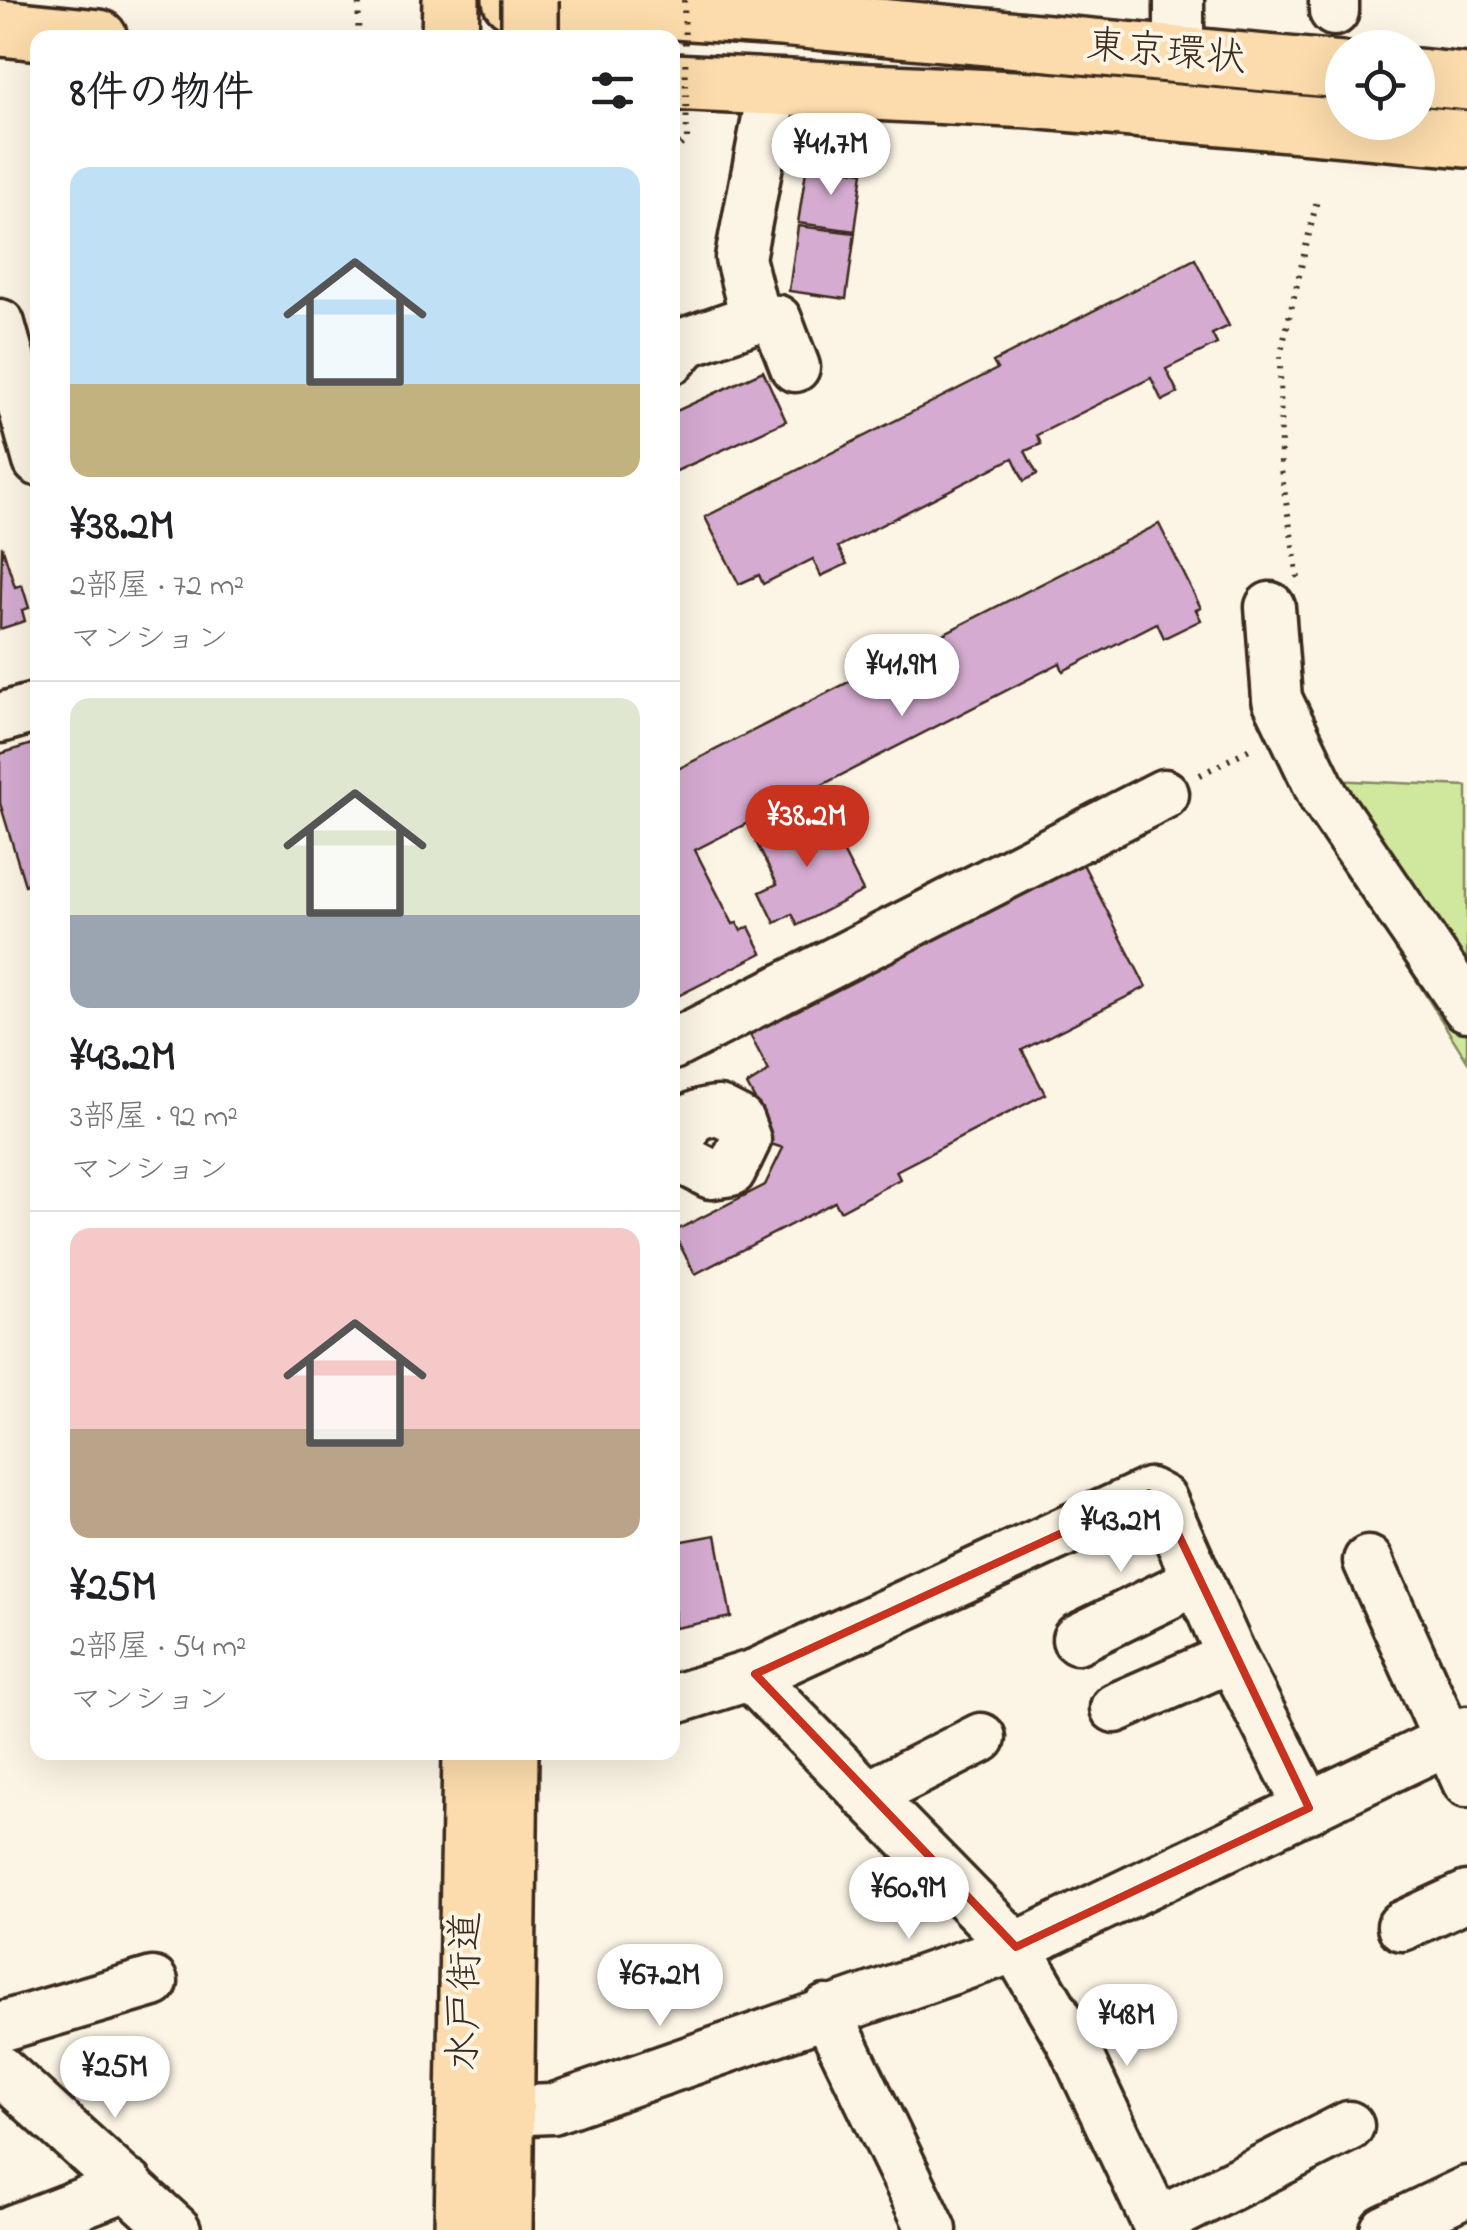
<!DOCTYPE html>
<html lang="ja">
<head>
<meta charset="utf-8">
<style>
  body { margin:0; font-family:"Indie Flower","Klee One",sans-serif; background:#f2f2f2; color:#202124; height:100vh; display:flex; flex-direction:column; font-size:38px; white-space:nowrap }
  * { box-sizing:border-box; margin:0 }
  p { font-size:32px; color:#757577 }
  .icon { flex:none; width:55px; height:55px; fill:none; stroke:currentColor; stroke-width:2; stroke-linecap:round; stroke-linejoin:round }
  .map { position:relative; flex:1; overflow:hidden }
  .details { position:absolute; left:30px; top:30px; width:650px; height:1730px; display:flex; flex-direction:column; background:#fff; border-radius:20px; box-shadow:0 10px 40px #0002 }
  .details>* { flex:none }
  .tools { position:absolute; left:1325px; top:30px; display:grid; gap:20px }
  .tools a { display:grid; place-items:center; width:110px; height:110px; border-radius:50%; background:#fff; box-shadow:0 10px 40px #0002; font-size:50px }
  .price { position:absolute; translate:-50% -85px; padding:0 22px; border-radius:35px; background:#fff; color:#222; font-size:32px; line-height:65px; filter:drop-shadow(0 2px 5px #0008) }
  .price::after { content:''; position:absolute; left:50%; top:60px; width:30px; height:22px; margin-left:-15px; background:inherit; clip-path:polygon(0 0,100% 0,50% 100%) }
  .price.current { background:#c8321e; color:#fff }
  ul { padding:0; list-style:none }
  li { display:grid; align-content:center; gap:20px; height:530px; padding:0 40px }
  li+li { border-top:2px solid #e0e0e0 }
  li span { display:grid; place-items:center; height:310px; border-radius:20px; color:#555 }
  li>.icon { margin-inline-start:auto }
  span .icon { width:180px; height:180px; fill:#fffc; stroke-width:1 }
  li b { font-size:42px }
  h2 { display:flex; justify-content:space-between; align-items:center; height:120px; padding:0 40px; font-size:42px }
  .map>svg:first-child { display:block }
</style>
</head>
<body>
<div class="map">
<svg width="1467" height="2230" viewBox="0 0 1467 2230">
  <rect width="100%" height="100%" fill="#fcf5e5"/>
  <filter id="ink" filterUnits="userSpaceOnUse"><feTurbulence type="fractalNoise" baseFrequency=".01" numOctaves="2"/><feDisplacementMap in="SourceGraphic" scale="20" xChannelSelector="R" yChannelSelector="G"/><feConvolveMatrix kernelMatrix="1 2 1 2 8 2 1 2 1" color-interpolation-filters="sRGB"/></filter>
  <g filter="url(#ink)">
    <!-- green -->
    <path fill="#cfe89e" stroke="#85895e" stroke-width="2.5" d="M1331,780l136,6v275l-171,-273z"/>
    <!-- building -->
    <g fill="#d5abd1" stroke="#3b2a1e" stroke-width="2.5">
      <path d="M807,164l56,8 -8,59 -57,-8z"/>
      <path d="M798,226l57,7 -9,66 -57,-8z"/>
      <path d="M1195,259l34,67 -17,8 5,10 -51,25 12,24 -16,8 -11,-23 -114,57 4,9 -16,7 12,23 -13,7 -11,-23 -175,89 9,17 -26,12 -8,-17 -50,25 -4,-9 -20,9 -34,-67 292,-148 -4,-7z"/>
      <path d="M763,371l23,50 -114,52v-60z"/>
      <path d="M1159,524l42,84 -5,2 5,10 -37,18 -7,-15 -94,48 -3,-8 -365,187 38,74 4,-1 4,8 8,-4 13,26 -90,46v-227z"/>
      <path d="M2,546l13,41 7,-2 7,23 -7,2 3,11 -25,8z"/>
      <path d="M38,742v139l-13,4 -25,-82v-49z"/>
      <path d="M821,808l42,83 -65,34 -6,-11 -17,9 -15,-31 17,-8 -21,-42z"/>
      <path d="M1081,860l65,127 -124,63 23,44 -149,77 4,8 -60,32 -5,-9 -140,72 -22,-42 92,-47 18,-37 -21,-7 2,-25 -17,-31 22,-14 -21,-40z"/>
      <path d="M716,1535l15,82 -56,11 -3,-85z"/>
    </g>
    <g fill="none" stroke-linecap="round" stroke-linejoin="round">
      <defs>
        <g id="minor">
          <path d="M1179,0v55"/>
          <path d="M1334,0v11"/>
          <path d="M755,318l22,2 18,47"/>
          <path d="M0,324l38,137"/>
          <path d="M672,359l15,-17 68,-24 -15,-60 33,-171"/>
          <path d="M1270,607l7,92 47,98 143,210"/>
          <path d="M0,718l38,-11"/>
          <path d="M672,1045l492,-251"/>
          <path d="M719,1111l20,10 7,19 -15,31 -20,3 -31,-16c0,-30 8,-46 39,-47z"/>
          <path d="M1368,1561l99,221"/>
          <path d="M1077,1639l121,-59"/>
          <path d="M755,1674l6,13 255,260 55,94 89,189"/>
          <path d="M672,1700l83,-26 394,-181 13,7 70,157 77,151"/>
          <path d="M1115,1708l117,-51"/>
          <path d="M867,1796l114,-58"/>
          <path d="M1402,1926l65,-30"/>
          <path d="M826,2010l106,220"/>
          <path d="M0,2027l153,-45"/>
          <path d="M0,2070l176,160"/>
          <path d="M504,2111l48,-2 464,-162 451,-216"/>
          <path d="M1157,2223l192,-97"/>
          <path d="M12,2230l117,-45"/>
          <path d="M1385,2230l82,-39"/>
        </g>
        <g id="highway">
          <path d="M511,0l270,18 561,52"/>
          <path d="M0,28l99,10"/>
          <path d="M450,38l1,-38"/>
          <path d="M1418,77l49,5"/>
          <path d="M672,82l360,18 435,39"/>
          <path d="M463,2230l8,-478"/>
          <path d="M504,2230l6,-478"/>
        </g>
      </defs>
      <!-- minor casing -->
      <use href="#minor" stroke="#3b2a1e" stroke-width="55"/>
      <!-- highway casing -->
      <use href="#highway" stroke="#3b2a1e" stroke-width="62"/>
      <!-- path -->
      <g stroke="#3b2a1e" stroke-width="6" stroke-dasharray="2.5 8" stroke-linecap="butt">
        <path d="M358,38l1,-38"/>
        <path d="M672,152l15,-12"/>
        <path d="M1298,578l-17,-108 -1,-114 38,-160"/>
        <path d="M1200,775l55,-29"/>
      </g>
      <!-- minor -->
      <use href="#minor" stroke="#fcf5e5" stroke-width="48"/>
      <!-- highway -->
      <use href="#highway" stroke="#fcdcac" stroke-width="55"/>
      <defs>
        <path id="highway-bridge" d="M530,38v-38"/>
      </defs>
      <!-- highway-bridge casing -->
      <use href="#highway-bridge" stroke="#3b2a1e" stroke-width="62" stroke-linecap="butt"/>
      <!-- path-bridge -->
      <path stroke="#3b2a1e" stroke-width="6" stroke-dasharray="2.5 8" stroke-linecap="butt" d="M684,0l3,140"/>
      <!-- highway-bridge -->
      <use href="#highway-bridge" stroke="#fcdcac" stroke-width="55"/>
    </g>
  </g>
  <!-- marked area -->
  <path fill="none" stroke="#c8321e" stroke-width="8" stroke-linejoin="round" d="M1149,1493l13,7 147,308 -293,139 -261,-273z"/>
  <g text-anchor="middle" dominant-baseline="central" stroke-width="8" stroke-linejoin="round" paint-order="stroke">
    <!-- street labels -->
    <g font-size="40" fill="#3b2a1e" stroke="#fcf5e5">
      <text transform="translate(1166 54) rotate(5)">東京環状</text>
      <text transform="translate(467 1991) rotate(-89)">水戸街道</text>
    </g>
  </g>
</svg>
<div class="tools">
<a><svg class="icon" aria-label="locate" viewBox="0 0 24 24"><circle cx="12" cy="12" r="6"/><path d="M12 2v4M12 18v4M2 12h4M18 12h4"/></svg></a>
</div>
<b class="price" style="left:831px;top:198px">¥41.7M</b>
<b class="price" style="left:902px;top:719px">¥41.9M</b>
<b class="price current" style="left:807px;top:870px">¥38.2M</b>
<b class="price" style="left:1121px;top:1575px">¥43.2M</b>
<b class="price" style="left:909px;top:1942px">¥60.9M</b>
<b class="price" style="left:660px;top:2029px">¥67.2M</b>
<b class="price" style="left:1127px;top:2069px">¥48M</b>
<b class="price" style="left:115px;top:2121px">¥25M</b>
<section class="details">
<h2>8件の物件<svg class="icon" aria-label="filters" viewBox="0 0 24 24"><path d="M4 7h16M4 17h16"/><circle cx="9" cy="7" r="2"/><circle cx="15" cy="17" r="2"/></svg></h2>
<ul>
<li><span style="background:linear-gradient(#bfe0f5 70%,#c2b280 0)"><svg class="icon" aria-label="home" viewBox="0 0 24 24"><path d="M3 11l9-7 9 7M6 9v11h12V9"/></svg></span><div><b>¥38.2M</b><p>2部屋 · 72 m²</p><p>マンション</p></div></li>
<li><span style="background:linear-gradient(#dfe7d0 70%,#9aa5b1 0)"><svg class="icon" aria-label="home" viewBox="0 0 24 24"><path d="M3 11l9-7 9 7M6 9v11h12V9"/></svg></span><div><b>¥43.2M</b><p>3部屋 · 92 m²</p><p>マンション</p></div></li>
<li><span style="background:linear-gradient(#f6c9c9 65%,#b9a48a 0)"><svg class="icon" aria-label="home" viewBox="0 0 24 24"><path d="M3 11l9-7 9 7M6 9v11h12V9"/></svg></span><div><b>¥25M</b><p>2部屋 · 54 m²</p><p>マンション</p></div></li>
</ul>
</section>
</div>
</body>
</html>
